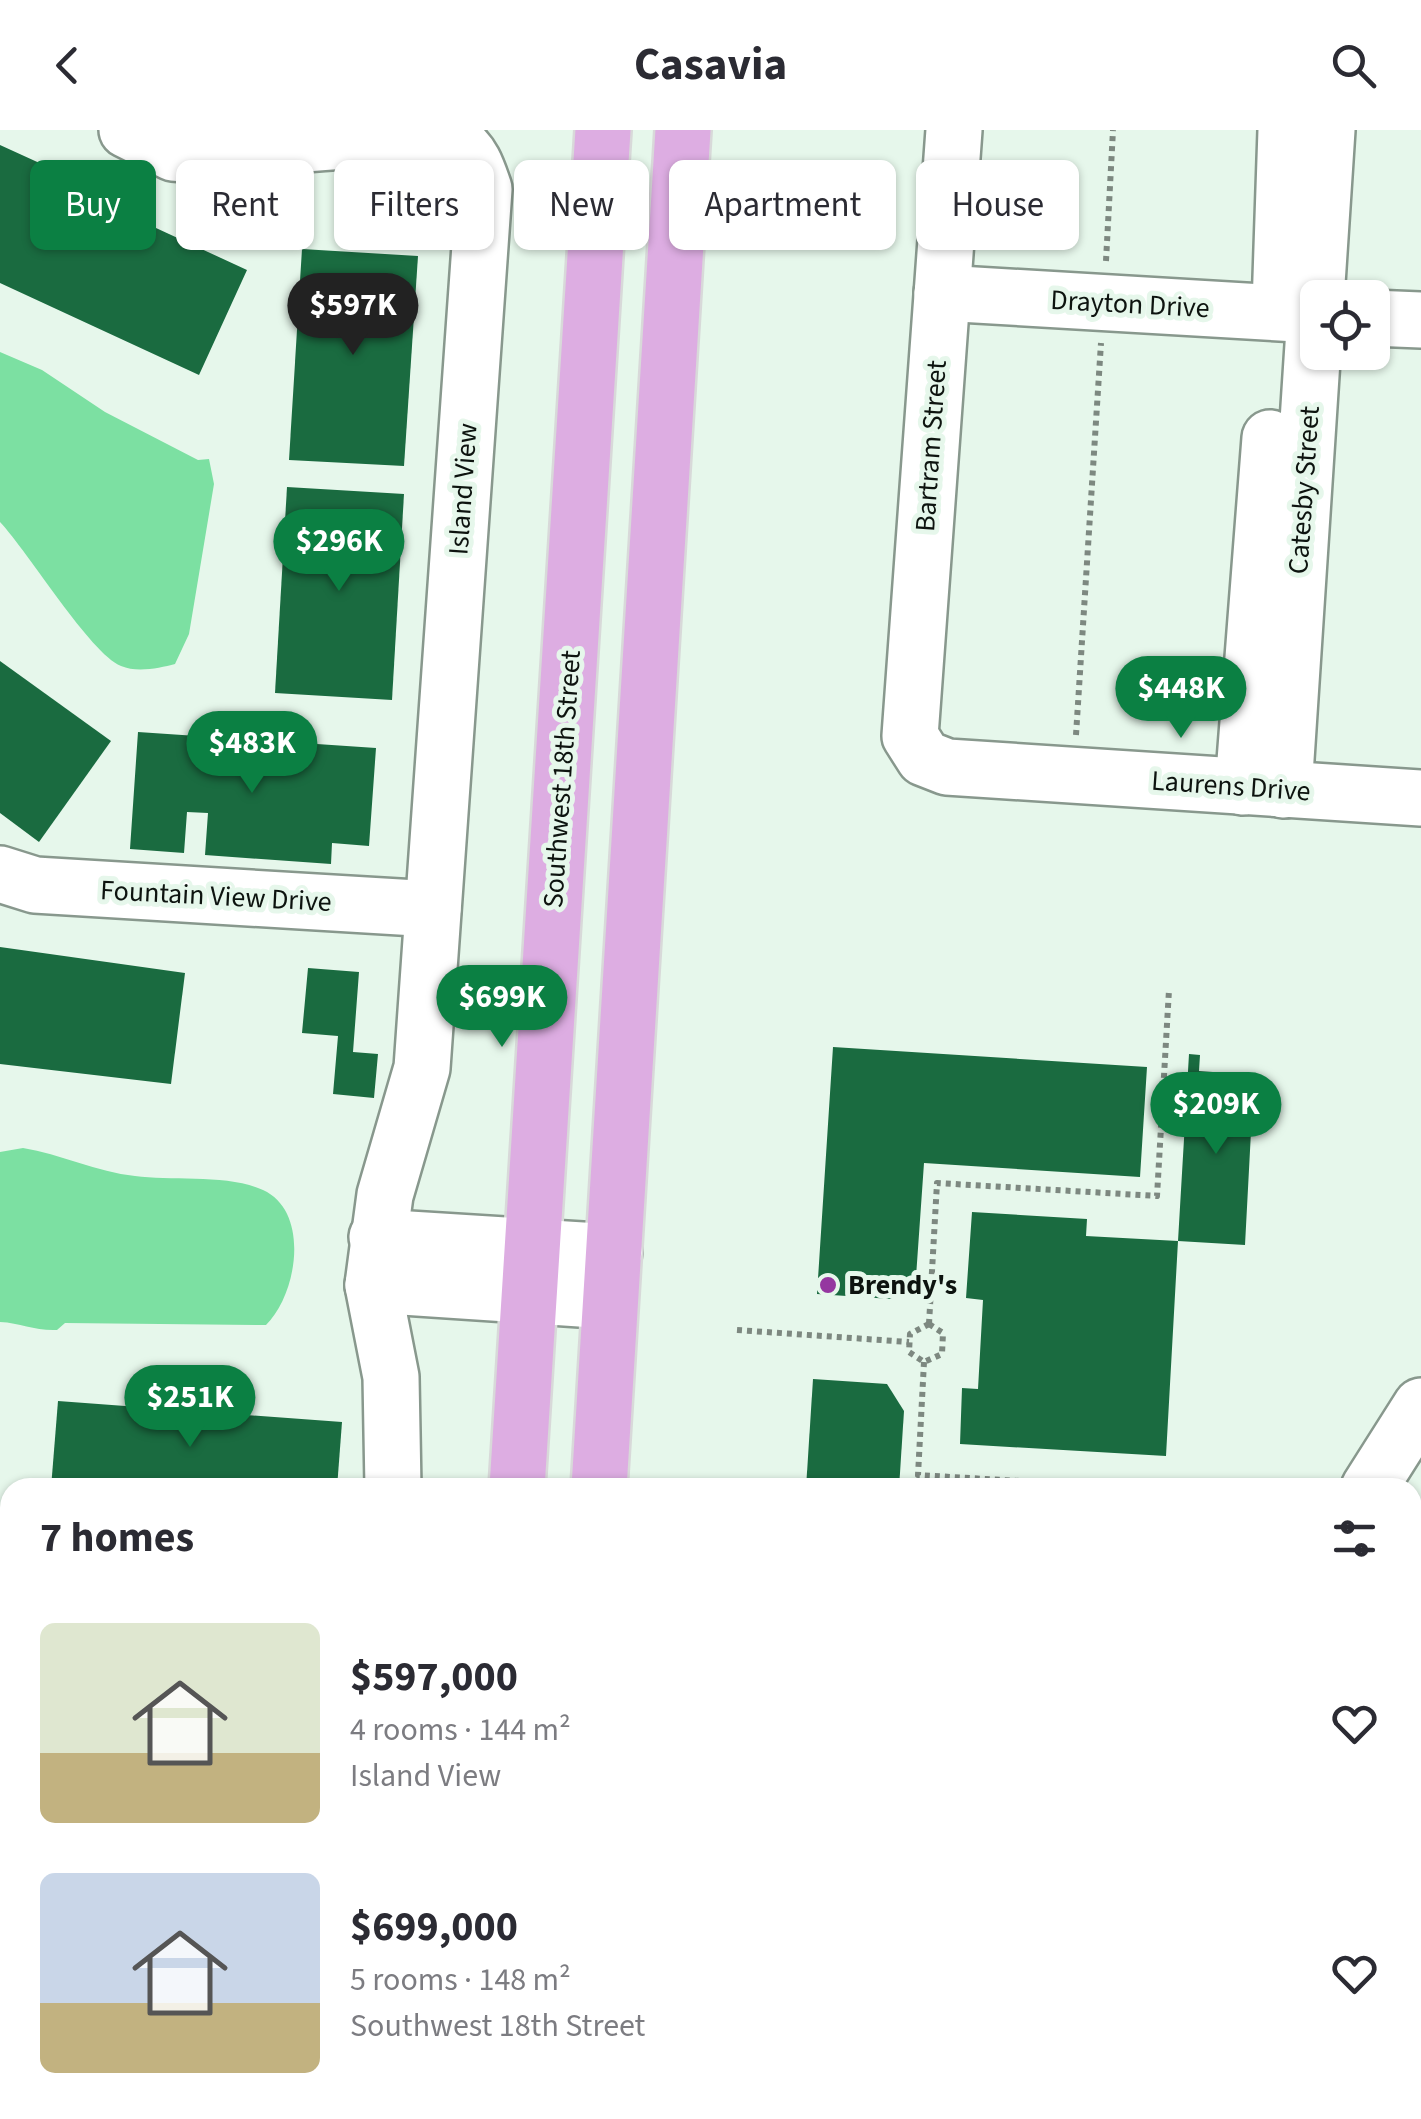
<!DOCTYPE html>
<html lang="en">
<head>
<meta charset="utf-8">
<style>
  body { margin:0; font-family:"Source Sans 3",sans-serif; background:#f7f7f7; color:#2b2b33; height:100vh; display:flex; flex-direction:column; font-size:38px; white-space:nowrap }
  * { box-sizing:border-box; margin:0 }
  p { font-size:32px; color:#7c7c81 }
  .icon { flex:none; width:55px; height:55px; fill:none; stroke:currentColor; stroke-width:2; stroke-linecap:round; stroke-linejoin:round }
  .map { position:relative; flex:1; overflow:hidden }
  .side { position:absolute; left:0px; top:1348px; width:1422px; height:642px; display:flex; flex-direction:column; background:#fff; border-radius:30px 30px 0 0; box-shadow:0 2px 8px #0004 }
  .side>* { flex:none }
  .guide { position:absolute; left:30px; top:30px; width:1362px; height:90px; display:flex; gap:20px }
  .fabs { position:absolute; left:1300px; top:150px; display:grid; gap:20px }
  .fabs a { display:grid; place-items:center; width:90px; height:90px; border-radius:15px; background:#fff; box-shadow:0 2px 8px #0004; font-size:50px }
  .price { position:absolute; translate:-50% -85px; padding:0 22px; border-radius:35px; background:#0b8043; color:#fff; font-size:32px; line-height:65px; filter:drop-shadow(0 2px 5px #0008) }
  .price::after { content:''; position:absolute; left:50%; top:60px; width:30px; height:22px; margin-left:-15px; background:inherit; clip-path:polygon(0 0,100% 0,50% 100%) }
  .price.active { background:#222; color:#fff }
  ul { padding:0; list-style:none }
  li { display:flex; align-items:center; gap:30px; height:250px; padding:0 40px }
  li span { display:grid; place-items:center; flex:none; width:280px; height:200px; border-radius:15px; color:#555 }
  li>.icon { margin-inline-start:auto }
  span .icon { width:120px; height:120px; fill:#fffc; stroke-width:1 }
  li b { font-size:42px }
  h2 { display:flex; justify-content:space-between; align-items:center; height:120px; padding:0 40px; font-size:42px }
  .tag { padding:0 35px; border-radius:15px; background:#fff; box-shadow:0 2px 8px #0004; font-size:35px; line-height:90px }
  .tag.active { background:#0b8043; color:#fff }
  header { display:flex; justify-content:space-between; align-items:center; height:130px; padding:0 40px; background:#fff; font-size:45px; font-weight:700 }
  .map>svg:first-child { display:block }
</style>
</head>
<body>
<header><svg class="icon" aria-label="back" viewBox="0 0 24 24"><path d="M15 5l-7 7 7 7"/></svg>Casavia<svg class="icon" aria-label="search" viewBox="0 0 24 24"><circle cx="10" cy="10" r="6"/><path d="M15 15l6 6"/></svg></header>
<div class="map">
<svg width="1421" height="1989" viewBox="0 0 1421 1989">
  <rect width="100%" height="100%" fill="#e6f7eb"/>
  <!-- built -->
  <path fill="#d5eddc" d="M0,1494l10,1v451l-10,-1z"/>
  <!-- water -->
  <g fill="#7ce0a2">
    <path d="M0,222l42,18 63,42 93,48 11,-1 5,25 -25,150 -14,30c-15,4 -38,9 -54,2 -31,-13 -92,-113 -121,-144z"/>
    <path d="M23,1018c37,6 74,24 112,28 36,5 94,-2 128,14 48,22 34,105 3,135l-201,-2 -8,7c-22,1 -36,-7 -57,-8v-170z"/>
  </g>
  <!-- building -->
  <g fill="#1a6b40">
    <path d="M0,15l57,26 -5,9 195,90 -48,105 -199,-92z"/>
    <path d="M302,119l116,7 -14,210 -115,-6z"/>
    <path d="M287,357l117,7 -12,206 -117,-7z"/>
    <path d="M0,531l111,80 -72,101 -39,-29z"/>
    <path d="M138,602l238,16 -7,98 -37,-3 -1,21 -126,-9 3,-42 -21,-1 -3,41 -54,-4z"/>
    <path d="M0,817l185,26 -14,111 -171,-20z"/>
    <path d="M308,838l51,4 -6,80 25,2 -4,44 -41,-4 5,-58 -36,-3z"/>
    <path d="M833,917l314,20 -7,110 -216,-14 -8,114 -25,22 -74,-5z"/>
    <path d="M1189,924l11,1 -1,16 55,4 -9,170 -67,-4z"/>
    <path d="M972,1082l115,7 -1,17 92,5 -12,215 -206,-12 2,-56 16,1 5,-89 -17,-2z"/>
    <path d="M813,1249l74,5 17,27 -5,77h-93z"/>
    <path d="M58,1271l284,21 -5,66h-286z"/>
    <path d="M1412,1491l9,4v56l-9,-3z"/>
    <path d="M0,1581l10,1v127h-10z"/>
    <path d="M1412,1586l9,3v112l-9,-3z"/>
  </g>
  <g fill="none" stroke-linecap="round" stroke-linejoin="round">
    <defs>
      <g id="minor">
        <path d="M127,0l46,23 25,2c55,-6 218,-25 259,-12 16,11 21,29 27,46l-62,879 -37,127 -12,90 18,92 2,111"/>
        <path d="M954,0l-44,606 14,22 23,9 474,31"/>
        <path d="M942,163l373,22"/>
        <path d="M1280,177l6,-177"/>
        <path d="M1372,188l49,2"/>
        <path d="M1243,657l27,-349"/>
        <path d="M1284,660l43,-660"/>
        <path d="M0,744l35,11 398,24"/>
        <path d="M377,1107l237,15"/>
        <path d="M373,1155l237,16"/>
        <path d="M1369,1358l52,-82"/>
        <path d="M0,1429h10"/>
        <path d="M1199,1980v9"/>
      </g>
      <g id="major">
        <path d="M517,1358l86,-1358"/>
        <path d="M599,1358l84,-1358"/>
        <path d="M478,1989v-9"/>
        <path d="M559,1989l1,-9"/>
      </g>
    </defs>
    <!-- minor casing -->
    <use href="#minor" stroke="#88988d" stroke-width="60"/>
    <!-- major casing -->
    <use href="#major" stroke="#d8d9d9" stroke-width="60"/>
    <!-- path -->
    <g stroke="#7d8880" stroke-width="6" stroke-dasharray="5 5" stroke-linecap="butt">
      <path d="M1106,131l7,-131"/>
      <path d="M1076,605l25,-392"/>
      <path d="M929,1194l8,-141 220,13 12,-206"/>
      <path d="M929,1194l14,9 -1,21 -18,8 -15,-10 1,-18z"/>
      <path d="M737,1200l172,12"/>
      <path d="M924,1232l-6,113 220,13"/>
    </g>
    <!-- minor -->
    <use href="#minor" stroke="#fff" stroke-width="55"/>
    <!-- major -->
    <use href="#major" stroke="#ddade2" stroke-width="55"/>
  </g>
  <!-- markers -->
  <circle fill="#9537a0" stroke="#e6f7eb" stroke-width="4" cx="828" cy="1155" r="10"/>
  <g text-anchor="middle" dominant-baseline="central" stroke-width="10" stroke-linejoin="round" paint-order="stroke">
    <!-- street labels -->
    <g font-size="28" fill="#0d130f" stroke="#e6f7eb">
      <text transform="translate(1130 174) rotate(3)">Drayton Drive</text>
      <text transform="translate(931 316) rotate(-86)">Bartram Street</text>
      <text transform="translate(463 359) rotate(-86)">Island View</text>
      <text transform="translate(1304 360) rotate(-86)">Catesby Street</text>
      <text transform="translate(562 649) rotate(-86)">Southwest 18th Street</text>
      <text transform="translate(1231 656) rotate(4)">Laurens Drive</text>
      <text transform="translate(216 766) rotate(3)">Fountain View Drive</text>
    </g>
    <!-- poi labels -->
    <g font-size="28" font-weight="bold" fill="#0d130f" stroke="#e6f7eb" text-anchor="start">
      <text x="848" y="1155">Brendy's</text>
    </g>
  </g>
</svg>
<div class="fabs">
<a><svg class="icon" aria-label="locate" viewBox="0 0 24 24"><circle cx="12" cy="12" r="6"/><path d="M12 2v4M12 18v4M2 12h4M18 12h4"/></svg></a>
</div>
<b class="price active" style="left:353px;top:228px">$597K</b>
<b class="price" style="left:339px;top:464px">$296K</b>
<b class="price" style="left:1181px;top:611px">$448K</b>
<b class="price" style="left:252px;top:666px">$483K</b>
<b class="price" style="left:502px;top:920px">$699K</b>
<b class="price" style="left:1216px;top:1027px">$209K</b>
<b class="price" style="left:190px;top:1320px">$251K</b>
<div class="guide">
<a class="tag active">Buy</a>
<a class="tag">Rent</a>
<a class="tag">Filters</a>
<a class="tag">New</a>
<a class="tag">Apartment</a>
<a class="tag">House</a>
</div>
<section class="side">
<h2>7 homes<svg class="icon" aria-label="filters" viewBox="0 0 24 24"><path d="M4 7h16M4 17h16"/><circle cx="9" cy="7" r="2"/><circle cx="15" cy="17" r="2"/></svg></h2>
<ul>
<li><span style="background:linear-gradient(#dfe7d0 65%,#c2b280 0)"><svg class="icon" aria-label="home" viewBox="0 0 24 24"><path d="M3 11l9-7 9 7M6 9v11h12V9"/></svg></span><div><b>$597,000</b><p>4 rooms · 144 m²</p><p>Island View</p></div><svg class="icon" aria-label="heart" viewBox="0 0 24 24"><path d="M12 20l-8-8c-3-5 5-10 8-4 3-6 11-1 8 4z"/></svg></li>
<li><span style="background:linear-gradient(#c9d6e8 65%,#c2b280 0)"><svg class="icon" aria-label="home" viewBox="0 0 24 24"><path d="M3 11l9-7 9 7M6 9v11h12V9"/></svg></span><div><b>$699,000</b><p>5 rooms · 148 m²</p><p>Southwest 18th Street</p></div><svg class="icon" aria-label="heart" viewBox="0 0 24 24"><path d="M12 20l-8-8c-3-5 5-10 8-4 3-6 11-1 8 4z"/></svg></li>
</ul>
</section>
</div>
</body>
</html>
